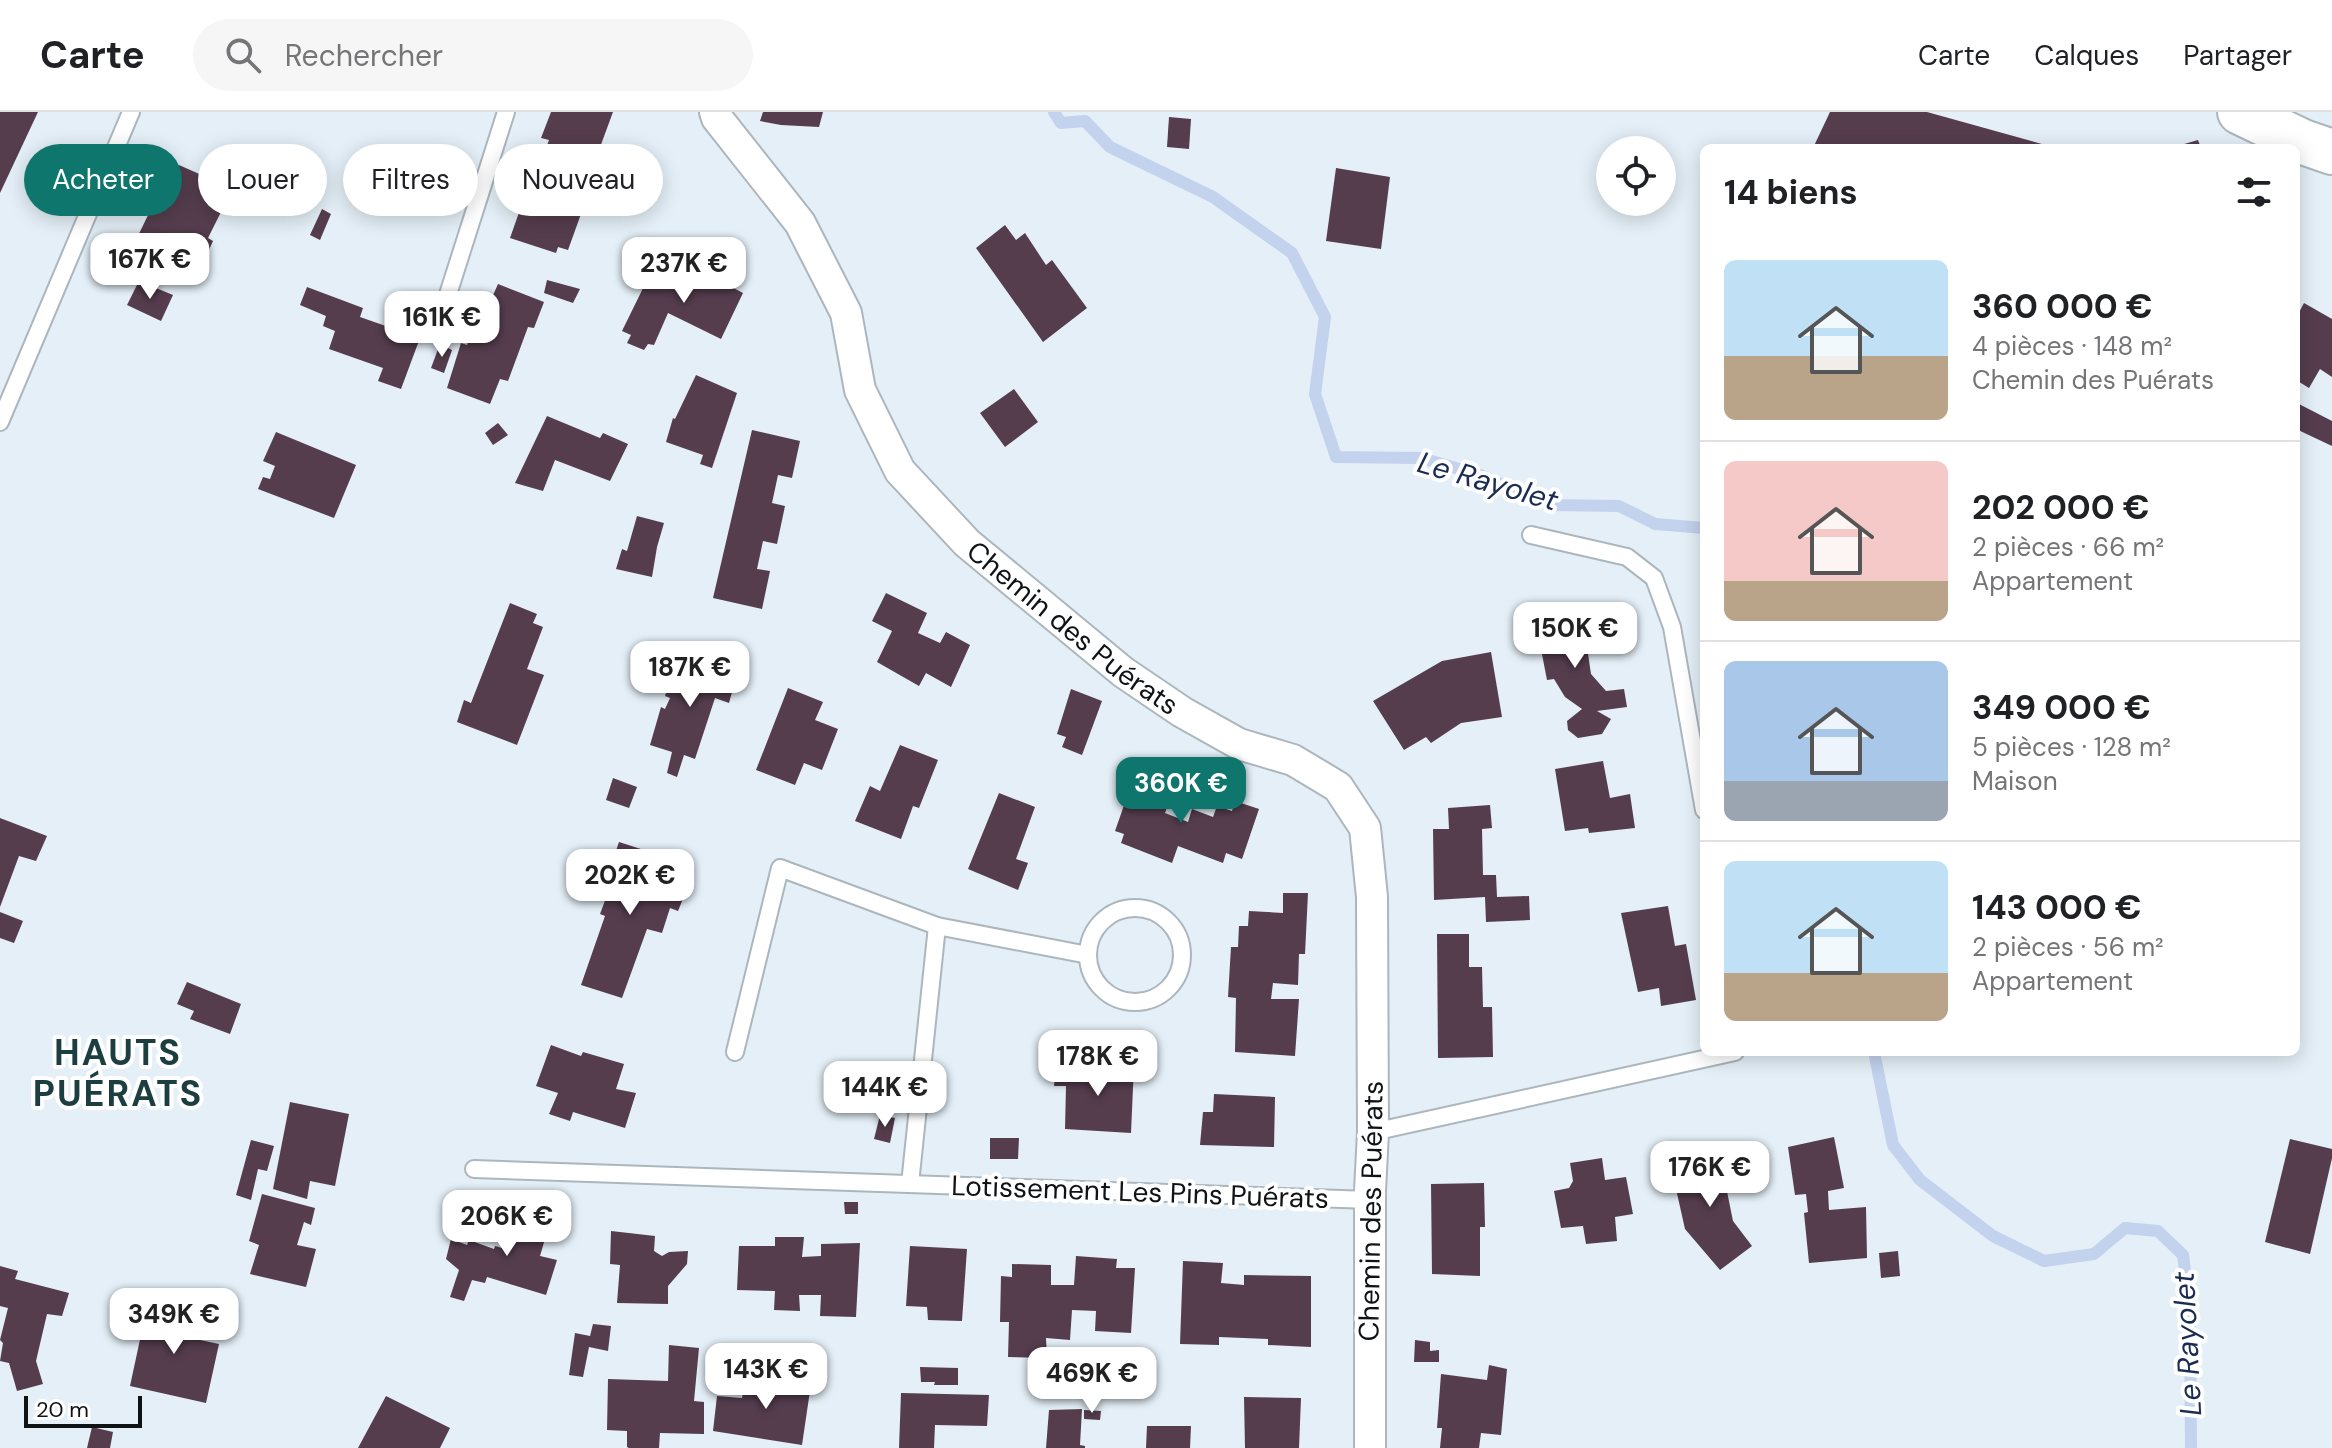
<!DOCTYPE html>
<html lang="fr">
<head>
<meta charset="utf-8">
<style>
  body { margin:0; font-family:"DM Sans",sans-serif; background:#f6f6f6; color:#202124; height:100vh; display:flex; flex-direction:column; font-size:30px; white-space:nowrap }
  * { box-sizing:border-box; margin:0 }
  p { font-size:26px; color:#757577 }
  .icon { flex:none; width:44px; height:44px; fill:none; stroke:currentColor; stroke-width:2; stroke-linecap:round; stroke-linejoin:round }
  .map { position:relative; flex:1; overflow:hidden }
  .drawer { position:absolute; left:1700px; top:32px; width:600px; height:912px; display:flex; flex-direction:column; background:#fff; border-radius:12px; box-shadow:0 4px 20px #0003 }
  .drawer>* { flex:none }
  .banner { position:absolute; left:24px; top:32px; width:760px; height:72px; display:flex; gap:16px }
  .fabs { position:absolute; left:1596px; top:24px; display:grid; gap:16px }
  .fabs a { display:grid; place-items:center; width:80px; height:80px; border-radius:50%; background:#fff; box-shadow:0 4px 20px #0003; font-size:40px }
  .scale { position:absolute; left:24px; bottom:20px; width:118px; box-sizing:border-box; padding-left:8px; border:4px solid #101316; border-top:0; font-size:22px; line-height:28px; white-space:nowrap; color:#101316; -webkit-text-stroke:6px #fff; paint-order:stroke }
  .price { position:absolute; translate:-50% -68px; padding:0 18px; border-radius:16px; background:#fff; color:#222; font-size:26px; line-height:52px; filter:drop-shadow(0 2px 4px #0008) }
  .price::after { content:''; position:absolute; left:50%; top:48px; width:24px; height:18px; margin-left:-12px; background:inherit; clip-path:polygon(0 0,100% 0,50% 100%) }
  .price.current { background:#0f766e; color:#fff }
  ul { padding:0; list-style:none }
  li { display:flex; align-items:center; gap:24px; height:200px; padding:0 24px }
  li+li { border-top:2px solid #e0e0e0 }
  li span { display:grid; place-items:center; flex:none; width:224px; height:160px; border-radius:12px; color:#555 }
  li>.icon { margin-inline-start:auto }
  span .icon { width:96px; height:96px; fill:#fffc; stroke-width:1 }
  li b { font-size:34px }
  h2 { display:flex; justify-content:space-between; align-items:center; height:96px; padding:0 24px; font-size:34px }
  .pill { padding:0 28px; border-radius:36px; background:#fff; box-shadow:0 4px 20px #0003; font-size:28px; line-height:72px }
  .pill.current { background:#0f766e; color:#fff }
  header { display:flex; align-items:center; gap:48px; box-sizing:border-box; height:112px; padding:0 40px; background:#fff; border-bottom:2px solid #e0e0e0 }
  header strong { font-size:38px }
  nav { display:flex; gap:44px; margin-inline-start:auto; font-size:28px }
  .search { width:560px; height:72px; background:#f6f6f6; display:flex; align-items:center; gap:20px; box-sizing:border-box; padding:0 28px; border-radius:44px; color:#757577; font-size:30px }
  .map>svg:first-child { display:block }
</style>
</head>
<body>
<header>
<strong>Carte</strong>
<div class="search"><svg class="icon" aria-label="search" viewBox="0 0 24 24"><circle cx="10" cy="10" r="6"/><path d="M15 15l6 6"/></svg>Rechercher</div>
<nav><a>Carte</a><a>Calques</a><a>Partager</a></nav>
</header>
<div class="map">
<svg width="2332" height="1336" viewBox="0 0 2332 1336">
  <rect width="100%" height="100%" fill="#e4eff7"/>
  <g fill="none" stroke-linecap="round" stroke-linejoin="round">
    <!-- stream -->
    <g stroke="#c3d2ed" stroke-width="12">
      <path d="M1054,0l7,11 24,-2 25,26 103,50 79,56 33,64 -10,77 21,63 85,1 59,17 71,30 68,1 36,18 49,4"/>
      <path d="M1874,940l19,93 27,35 73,56 51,25 50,-7 31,-26 33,3 25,24 7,54 1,139"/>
    </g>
  </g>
  <!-- building -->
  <g fill="#553d4e">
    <path d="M0,0h38l-38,81z"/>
    <path d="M551,0h62l-28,76 5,1 -22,61 -10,-3 -2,6 -46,-15 18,-51 14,4 6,-16 -11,-3 12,-32 -8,-2z"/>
    <path d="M763,0h60l-4,15 -38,-2 -21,-4z"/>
    <path d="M1830,0h97l129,36h-243z"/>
    <path d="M1169,5l22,2 -2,30 -22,-2z"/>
    <path d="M2198,28l3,8h-27v-1z"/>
    <path d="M179,53l45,20 -8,17 8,4 -16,32 5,3 -19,41 -54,-24 6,-9 -12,-5 17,-35 9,4 14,-31 -3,-1z"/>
    <path d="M1336,56l54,9 -9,72 -55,-8z"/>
    <path d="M322,97l9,5 -11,26 -10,-5z"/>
    <path d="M1005,113l11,15 9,-7 21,32 6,-5 35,48 -44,34 -67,-94z"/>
    <path d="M706,149l23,11 -5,11 19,10 -22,46 -53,-26 -14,32 -6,-1 -4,6 -17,-7 4,-8 -9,-4 27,-55 24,12 12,-23 16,8z"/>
    <path d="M547,168l33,9 -7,14 -29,-10z"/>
    <path d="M139,169l34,14 -12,26 -34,-16z"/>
    <path d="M498,172l46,18 -10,26 -6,-1 -20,54 -8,-2 -10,25 -43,-16 14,-45 6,2 13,-36 6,2z"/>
    <path d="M307,175l56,21 -3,9 60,21 -19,51 -23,-8 5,-13 -54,-19 6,-18 -12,-5 3,-10 -26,-11z"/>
    <path d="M2304,191l28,16v58l-12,-8 -11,19 -13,-8v-62z"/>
    <path d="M440,232l12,6 -8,23 -13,-5z"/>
    <path d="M696,263l41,18 -25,75 -12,-4 3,-9 -37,-13 7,-24 2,1z"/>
    <path d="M1014,277l24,33 -33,25 -25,-34z"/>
    <path d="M2297,291l35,18v25l-36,-17z"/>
    <path d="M547,304l53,22 3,-5 25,11 -18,37 -55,-21 -12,31 -28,-8z"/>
    <path d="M498,311l10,12 -15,10 -8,-12z"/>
    <path d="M752,318l48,11 -8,37 -14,-3 -6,28 13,3 -8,38 -14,-3 -6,28 13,2 -8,38 -49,-11z"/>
    <path d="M276,320l80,33 -22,53 -76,-29 5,-12 7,2 5,-13 -12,-5z"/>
    <path d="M637,404l27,7 -7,24 -5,30 -36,-8 6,-20 5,2z"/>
    <path d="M886,481l41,20 -9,20 22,10 6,-11 24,13 -19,42 -25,-14 -7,13 -42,-24 15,-31 -20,-10z"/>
    <path d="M510,491l27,11 -4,9 10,4 -16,42 17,6 -27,70 -60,-23 7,-22 7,3z"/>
    <path d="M1581,494l10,68 15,17 18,-2 3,18 -30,4 14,8 -9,15 -24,4 -10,-8 -1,-9 15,-12 -17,-12 -11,-18 -7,1 -13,-67z"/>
    <path d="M1491,540l11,65 -41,6 -30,20 -5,-6 -22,13 -31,-49 69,-40z"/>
    <path d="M678,544l59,18 -8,29 -14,-5 -20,61 -11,-4 -7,22 -10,-4 5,-21 -22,-7 11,-38 4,2 5,-11 -5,-2z"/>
    <path d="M788,576l35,14 -8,18 23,9 -16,41 -18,-7 -9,22 -39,-15z"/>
    <path d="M1071,577l31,12 -20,54 -20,-8 4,-10 -9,-3z"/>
    <path d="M900,633l38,15 -19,48 -6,-2 -12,33 -46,-18 15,-35 10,5z"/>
    <path d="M1603,649l7,37 20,-4 5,34 -46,5 -1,-5 -23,3 -10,-62z"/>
    <path d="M1136,659l39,15 -10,27 23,9 4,-13 21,8 4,-11 15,5 3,-10 24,8 -17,50 -16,-6 -3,10 -45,-17 -6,17 -51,-20 3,-9 -9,-3z"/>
    <path d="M613,666l24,9 -8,21 -23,-8z"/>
    <path d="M999,681l36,14 -19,52 12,4 -10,27 -50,-21z"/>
    <path d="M1490,693l2,23 -10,1 1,46h13l1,22 32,-1 1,24 -44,2 -1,-25 -51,3 -1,-71h16l-1,-21z"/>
    <path d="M0,706l47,18 -11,25 -17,-5 -19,51z"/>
    <path d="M619,730l50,16 -8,23 26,8 -9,22 -8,-3 -8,25 -15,-4 -25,69 -41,-13 24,-69 -5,-2 18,-48 -7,-1z"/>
    <path d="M1283,781h25l-3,61h-6l-1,31 -25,-2 -2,16h28l-4,57 -60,-4 1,-54 -8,-1 3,-50h7l1,-21h9l1,-15 34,2z"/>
    <path d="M1668,794l7,40 11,-2 10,56 -35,6 -2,-18 -21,4 -17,-79z"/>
    <path d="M0,800l23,9 -9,22 -14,-5z"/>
    <path d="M1437,822h32v33h13l1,40h9l1,50 -55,1z"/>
    <path d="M187,870l54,22 -11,30 -40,-15 4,-8 -17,-7z"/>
    <path d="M551,933l30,11 2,-4 41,12 -8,25 20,4 -11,35 -52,-16 -3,9 -21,-7 9,-21 -22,-7z"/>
    <path d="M1106,952l28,1 -3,68 -66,-4 1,-43h-12l2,-20 49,3z"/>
    <path d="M1214,982l61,3 -1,50 -74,-2 3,-33h10z"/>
    <path d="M290,990l59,12 -14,72 -25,-5 -3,18 -34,-10z"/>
    <path d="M880,1003l15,3 -5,25 -16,-4z"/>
    <path d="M1834,1025l10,51 -16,3 1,19 37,-3 1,51 -58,5 -5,-50 4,-1 -2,-18 -11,1 -7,-48z"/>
    <path d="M990,1026h29l-1,21h-28z"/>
    <path d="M2290,1027l42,10v9l-22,96 -45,-12z"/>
    <path d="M251,1028l23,6 -7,25 -9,-2 -7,31 -15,-5z"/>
    <path d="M1718,1035l15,74 19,25 -32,24 -35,-41 -9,-40 14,-2 -6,-34z"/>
    <path d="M1602,1046l3,22 21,-3 7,37 -18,3 2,24 -31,3 -3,-18 -22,2 -7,-37 15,-3 4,-7 -3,-18z"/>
    <path d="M1484,1071l1,44h-5v49l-48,-2 -1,-90z"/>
    <path d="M262,1082l53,14 -4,17 -7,-3 -7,23 19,4 -10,38 -56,-13 9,-29 -10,-4z"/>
    <path d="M844,1090h14v12h-13z"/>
    <path d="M518,1100l40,11 -4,19 -9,-3 -5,17 17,4 -11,35 -59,-18 -2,6 -13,-3 -8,21 -14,-4 9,-27 -13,-11 5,-20 16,6 2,-5 25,9 1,-3 7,2 4,-16 6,2z"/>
    <path d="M611,1119l44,5 -1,15 8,5 7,-4 19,-1 -1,13 -19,22v18l-51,-1 3,-38 -10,-1z"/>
    <path d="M775,1125h29l-2,20 19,-1v-12l39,-1 -4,74 -36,-1 1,-21h-22l1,16 -26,-1 1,-19 -38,-1 2,-44h36z"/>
    <path d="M910,1134l57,3 -5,72 -34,-1 -1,-13 -21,-1z"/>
    <path d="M1898,1139l2,25 -19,2 -2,-25z"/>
    <path d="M1076,1144l41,3 -1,9h19l-4,65 -36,-2 1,-20 -24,-1 -2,30 -24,-2 1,20 -39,-1 1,-35h-9l1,-46 11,1v-13l39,1v20h23z"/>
    <path d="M1183,1149l40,2 -2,20 23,2v-10l67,1v71l-43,-2v-6l-49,-2v8l-39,-1z"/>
    <path d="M0,1154l18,5 -3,8 54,14 -7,23 -15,-2 -11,47 7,23 -26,7 -8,-28 -9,-2 3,-18 -3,-3 8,-32 -8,-2z"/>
    <path d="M147,1195l59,10 -6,23 19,4 -13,59 -76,-17z"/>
    <path d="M593,1212l18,2 -3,25 -19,-4 -6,30 -14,-2 6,-42 15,3z"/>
    <path d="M1415,1228l15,2v9l9,-1v12h-25z"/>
    <path d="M669,1233l30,3 -5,53 10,1v32l-44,-1 -1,15h-30l-2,-1v-16l-20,-1 1,-51 60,2z"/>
    <path d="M1489,1253l18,4 -6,66 -20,-2 -2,15h-39l2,-20h-5l4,-54 46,6z"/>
    <path d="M920,1255l38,1v17h-24l1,-3h-14z"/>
    <path d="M746,1264l65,8 -9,61 -89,-14 4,-35 25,2z"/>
    <path d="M901,1281l88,2 -2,31 -52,-1 -1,23h-35z"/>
    <path d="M386,1284l64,32 -10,20h-82z"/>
    <path d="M1244,1285l57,1 -2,50h-54z"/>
    <path d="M1082,1297l-2,36 5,1v2h-39l3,-38z"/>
    <path d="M1084,1298l17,1 -1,9 -16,-1z"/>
    <path d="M1147,1314h44l-1,22h-44z"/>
    <path d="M92,1315l21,5 -3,16h-23z"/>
  </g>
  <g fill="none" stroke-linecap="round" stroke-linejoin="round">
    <defs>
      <g id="lane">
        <path d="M444,195l62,-195"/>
        <path d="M0,310l131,-310"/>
        <path d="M1531,423l96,22 27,21 18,49 32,183"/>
        <circle cx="1135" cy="843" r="47"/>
        <path d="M735,940l45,-184 157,58"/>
        <path d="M1373,1020l362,-80"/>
        <path d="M474,1057l896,31"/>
        <path d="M910,1072l27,-258 151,29"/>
      </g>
      <g id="street">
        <path id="s1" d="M715,0l2,6 83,105 46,90 14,77 40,81 67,72 156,129 59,40 57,32 54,16 45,27 27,41 7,69 1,235 -3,59v257"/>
      </g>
      <path id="secondary" d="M2240,0l63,30 29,10"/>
    </defs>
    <!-- lane casing -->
    <use href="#lane" stroke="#acb6bd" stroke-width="20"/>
    <!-- street casing -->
    <use href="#street" stroke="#acb6bd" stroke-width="34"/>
    <!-- secondary casing -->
    <use href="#secondary" stroke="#acb6bd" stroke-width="48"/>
    <!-- lane -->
    <use href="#lane" stroke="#fff" stroke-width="16"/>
    <!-- street -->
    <use href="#street" stroke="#fff" stroke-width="30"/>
    <!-- secondary -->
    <use href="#secondary" stroke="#fff" stroke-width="44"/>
  </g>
  <g text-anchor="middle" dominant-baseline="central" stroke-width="8" stroke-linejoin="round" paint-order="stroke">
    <!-- street labels -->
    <g font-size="28" fill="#101316" stroke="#fff">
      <text stroke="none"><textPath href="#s1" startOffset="644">Chemin des Puérats</textPath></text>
      <text transform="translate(1140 1080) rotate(2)">Lotissement Les Pins Puérats</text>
      <text transform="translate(1371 1099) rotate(-89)">Chemin des Puérats</text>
    </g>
    <!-- water labels -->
    <g font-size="30" font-style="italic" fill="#1a2c51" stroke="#fff">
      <text transform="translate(1488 369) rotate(16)">Le Rayolet</text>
      <text transform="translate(2187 1232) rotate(-93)">Le Rayolet</text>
    </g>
    <!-- district labels -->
    <g font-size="36" font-weight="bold" letter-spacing="2" fill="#1c3e40" stroke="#fff">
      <text x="118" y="940">HAUTS<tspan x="118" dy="41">PUÉRATS</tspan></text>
    </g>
  </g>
</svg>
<div class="fabs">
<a><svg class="icon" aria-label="locate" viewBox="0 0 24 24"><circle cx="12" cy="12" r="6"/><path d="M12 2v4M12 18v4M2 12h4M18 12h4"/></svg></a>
</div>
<div class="scale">20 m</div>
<b class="price" style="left:150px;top:189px">167K €</b>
<b class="price" style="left:684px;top:193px">237K €</b>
<b class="price" style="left:442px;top:247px">161K €</b>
<b class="price" style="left:1575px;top:558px">150K €</b>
<b class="price" style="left:690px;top:597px">187K €</b>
<b class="price current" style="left:1181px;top:713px">360K €</b>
<b class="price" style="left:630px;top:805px">202K €</b>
<b class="price" style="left:1098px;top:986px">178K €</b>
<b class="price" style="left:885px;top:1017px">144K €</b>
<b class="price" style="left:1710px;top:1097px">176K €</b>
<b class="price" style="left:507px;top:1146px">206K €</b>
<b class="price" style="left:174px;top:1244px">349K €</b>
<b class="price" style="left:766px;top:1299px">143K €</b>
<b class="price" style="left:1092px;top:1303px">469K €</b>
<div class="banner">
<a class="pill current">Acheter</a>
<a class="pill">Louer</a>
<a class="pill">Filtres</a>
<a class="pill">Nouveau</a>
</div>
<section class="drawer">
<h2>14 biens<svg class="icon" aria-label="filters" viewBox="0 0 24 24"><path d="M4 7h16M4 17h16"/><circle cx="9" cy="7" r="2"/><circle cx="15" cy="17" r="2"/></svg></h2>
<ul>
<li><span style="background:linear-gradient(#bfe0f5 60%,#b9a48a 0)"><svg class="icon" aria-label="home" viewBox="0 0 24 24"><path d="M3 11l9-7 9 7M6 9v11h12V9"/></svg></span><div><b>360 000 €</b><p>4 pièces · 148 m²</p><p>Chemin des Puérats</p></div></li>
<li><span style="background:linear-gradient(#f6c9c9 75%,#b9a48a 0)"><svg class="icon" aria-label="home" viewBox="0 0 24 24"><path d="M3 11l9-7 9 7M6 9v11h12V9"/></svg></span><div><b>202 000 €</b><p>2 pièces · 66 m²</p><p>Appartement</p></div></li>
<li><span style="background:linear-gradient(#a9c7e8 75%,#9aa5b1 0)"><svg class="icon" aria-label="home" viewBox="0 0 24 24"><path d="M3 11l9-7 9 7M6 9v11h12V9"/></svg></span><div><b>349 000 €</b><p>5 pièces · 128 m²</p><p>Maison</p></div></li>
<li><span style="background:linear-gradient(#bfe0f5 70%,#b9a48a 0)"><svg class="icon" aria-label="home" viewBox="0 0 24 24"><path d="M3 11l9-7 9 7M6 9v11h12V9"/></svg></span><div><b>143 000 €</b><p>2 pièces · 56 m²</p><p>Appartement</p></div></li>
</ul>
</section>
</div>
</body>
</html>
